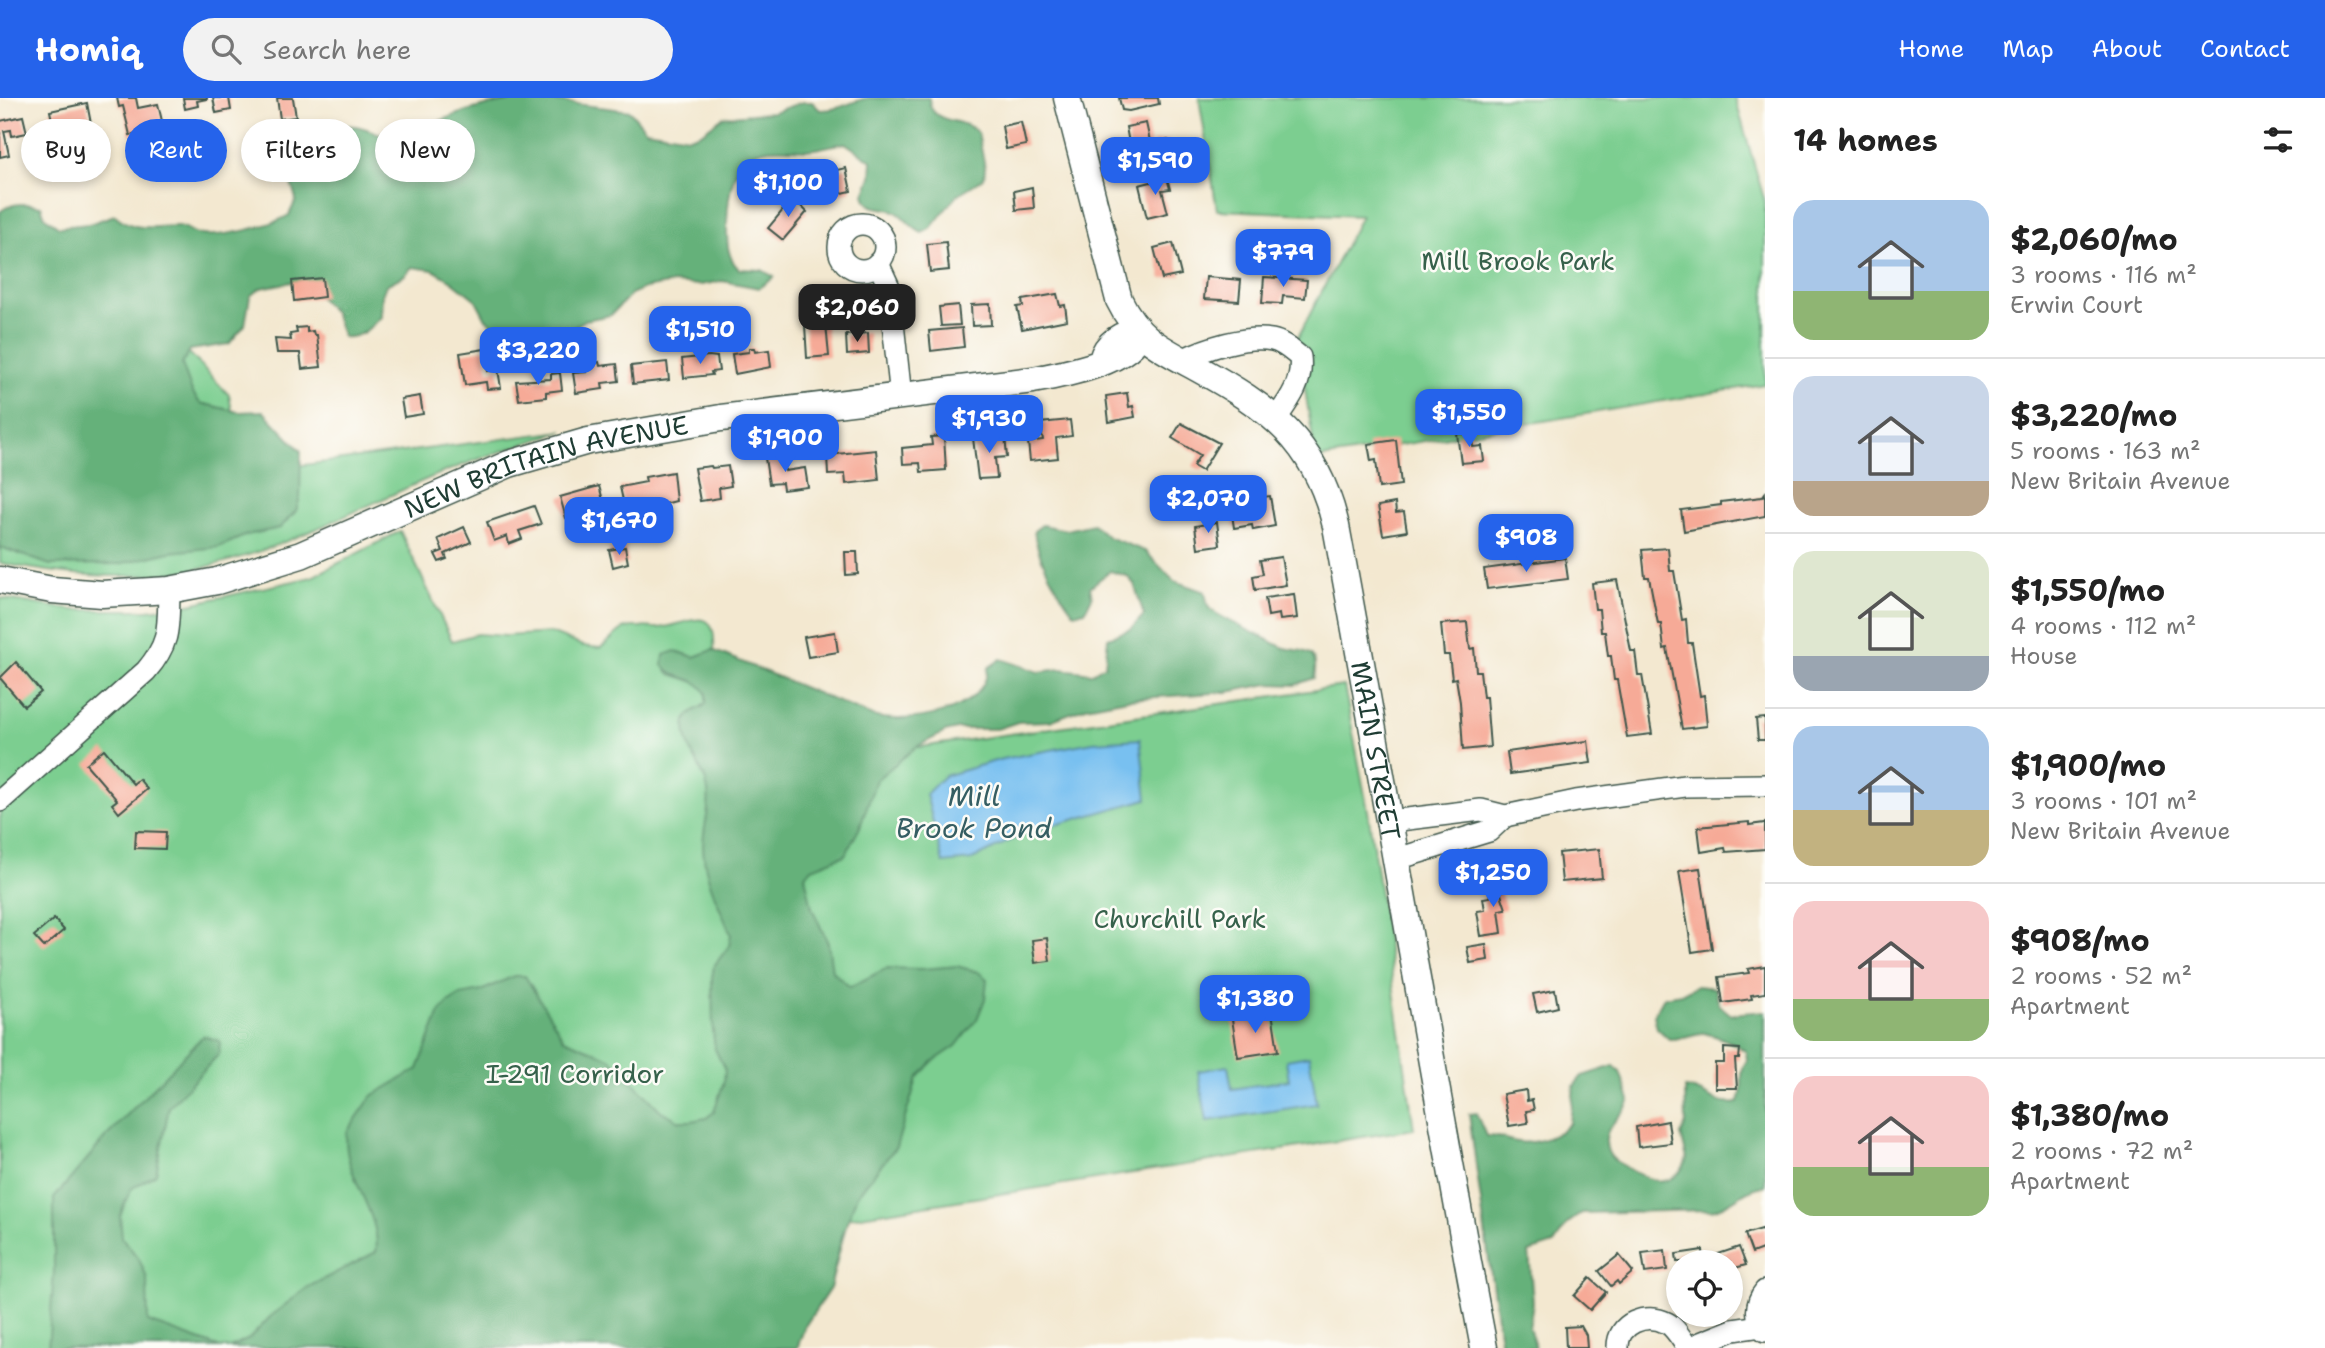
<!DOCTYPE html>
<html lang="en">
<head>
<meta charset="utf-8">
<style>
  body { margin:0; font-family:"Shantell Sans",sans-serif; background:#f2f2f2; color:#222; height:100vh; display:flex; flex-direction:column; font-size:26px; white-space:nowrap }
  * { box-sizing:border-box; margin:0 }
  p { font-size:23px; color:#767676 }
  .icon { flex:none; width:38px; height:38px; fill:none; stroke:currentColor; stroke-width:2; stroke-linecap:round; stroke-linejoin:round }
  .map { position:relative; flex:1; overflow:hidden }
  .side { display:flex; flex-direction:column; background:#fff; width:560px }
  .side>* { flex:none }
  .top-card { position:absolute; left:21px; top:21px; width:665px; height:63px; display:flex; gap:14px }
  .tools { position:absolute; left:1666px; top:1152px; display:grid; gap:14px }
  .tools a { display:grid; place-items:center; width:77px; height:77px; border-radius:50%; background:#fff; box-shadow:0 4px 10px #0003; font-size:35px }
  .price { position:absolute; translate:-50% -60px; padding:0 16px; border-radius:14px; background:#2563eb; color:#fff; font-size:23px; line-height:46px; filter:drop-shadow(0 2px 4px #0008) }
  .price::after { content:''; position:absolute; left:50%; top:42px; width:21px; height:16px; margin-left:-10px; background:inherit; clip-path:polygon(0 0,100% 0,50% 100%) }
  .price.on { background:#222; color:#fff }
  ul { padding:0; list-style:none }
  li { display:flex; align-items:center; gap:21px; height:175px; padding:0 28px }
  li+li { border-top:2px solid #e0e0e0 }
  li span { display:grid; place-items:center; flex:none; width:196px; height:140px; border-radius:21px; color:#555 }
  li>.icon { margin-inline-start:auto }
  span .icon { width:84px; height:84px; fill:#fffc; stroke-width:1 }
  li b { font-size:30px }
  h2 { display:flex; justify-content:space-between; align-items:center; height:84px; padding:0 28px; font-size:30px }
  .chip { padding:0 24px; border-radius:32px; background:#fff; box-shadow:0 4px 10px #0003; font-size:24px; line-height:63px }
  .chip.on { background:#2563eb; color:#fff }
  header { display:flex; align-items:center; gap:42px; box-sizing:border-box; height:98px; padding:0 35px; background:#2563eb; color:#fff }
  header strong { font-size:33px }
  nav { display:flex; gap:38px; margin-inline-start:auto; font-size:24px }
  .search { width:490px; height:63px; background:#f2f2f2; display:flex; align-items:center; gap:18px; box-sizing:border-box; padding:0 24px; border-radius:38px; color:#767676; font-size:26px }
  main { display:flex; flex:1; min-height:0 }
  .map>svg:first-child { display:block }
</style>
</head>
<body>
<header>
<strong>Homiq</strong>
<div class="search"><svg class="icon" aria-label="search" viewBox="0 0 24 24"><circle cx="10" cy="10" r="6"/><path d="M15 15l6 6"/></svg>Search here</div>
<nav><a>Home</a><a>Map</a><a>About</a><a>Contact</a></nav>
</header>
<main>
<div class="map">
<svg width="1765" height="1250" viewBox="0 0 1765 1250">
  <rect width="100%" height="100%" fill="#fdfcf7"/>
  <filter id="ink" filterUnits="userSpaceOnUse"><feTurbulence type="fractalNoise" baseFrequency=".0143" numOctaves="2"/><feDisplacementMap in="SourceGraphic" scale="14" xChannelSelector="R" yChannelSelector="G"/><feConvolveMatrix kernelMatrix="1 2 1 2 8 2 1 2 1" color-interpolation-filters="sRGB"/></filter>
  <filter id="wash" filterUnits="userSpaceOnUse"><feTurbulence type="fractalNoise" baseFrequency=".00686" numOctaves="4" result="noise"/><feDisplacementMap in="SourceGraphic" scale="28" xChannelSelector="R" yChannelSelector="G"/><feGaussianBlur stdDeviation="1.57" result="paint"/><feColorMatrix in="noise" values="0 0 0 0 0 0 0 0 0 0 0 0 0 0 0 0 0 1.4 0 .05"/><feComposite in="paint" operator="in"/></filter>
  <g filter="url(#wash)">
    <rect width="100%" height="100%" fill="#f3e8d0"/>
    <!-- green -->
    <g fill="#7cce90" stroke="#4e8662" stroke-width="2">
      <path d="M1199,0h536l30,104v182l-449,75 -19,-120 64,-123 -144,-6z"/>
      <path d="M89,149l140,148 14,78 320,-42c-48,16 -98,31 -145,52 -75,33 -151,74 -233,88 -63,10 -123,4 -185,-8v-304z"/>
      <path d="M400,433l52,110 25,-7 29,2 45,-3 32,13 17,2c8,-4 13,-12 20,-17 10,-7 27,-3 38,-3 29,-2 59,-28 56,22l-20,7 -14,-5 -17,13 7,9 30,9 6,10v10l-20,16 2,22 16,37 640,-92 24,125 46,318 -566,89 -18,70 -25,38 -8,22h-797v-750l73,12h75l33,-4 131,-29z"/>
    </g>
    <!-- forest -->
    <g fill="#65b17a" stroke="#427757" stroke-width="2">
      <path d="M530,0l100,13 16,19 43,7 12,-4 22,-16 50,-5 30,-10h9l8,8c22,0 31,-9 48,-12 18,0 42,0 61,0 1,29 35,18 49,35l7,34 -1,11 -27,17 -27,34 -8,4c-11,-5 -17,-16 -26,-21 -13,-7 -28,1 -32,-18l7,-17 1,-16 -27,-18c-13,2 -25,6 -38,7 -14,0 -30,-3 -44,0 -32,8 -35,46 -36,73 0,16 -1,34 12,46l23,1 12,7 -15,11 -37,-7 -21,4 -28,-2 -28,5 -14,6 -20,21 -26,5 -21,14 -32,2 -37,-9 -9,-8 -10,-19 -24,-19 -19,-11 -21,-3 -7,8 -19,10 -4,10 -1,22c-11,11 -21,22 -38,20l-9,-25 -32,-32 -41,8 -11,8 -5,29 -16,19 -39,6 -8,14 10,28 8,11 39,9 24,-1 38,40 -1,46 -4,14 -16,17 -33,7 -28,12 -49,5 -51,12 -69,1 -50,-18v-335c12,-11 26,-8 41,-6l4,11 14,10 30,-3 26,-9c20,18 38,11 62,11 10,0 16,9 26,9 21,2 68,-9 86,-20l7,-15c-1,-8 -5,-14 -6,-21 -4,-31 33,-36 50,-52 25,-6 37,12 59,9 21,-3 36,-14 56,-21 22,-8 52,-14 75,-17z"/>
      <path d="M1093,426l15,13 37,14 29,30 31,11c1,5 2,12 4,16 6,8 61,32 73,39 15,7 39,-4 32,31l-19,7 -27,-1 -40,8 -100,7 -42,8 -36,14 -32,1 -21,7h-40l-12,3 -29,15 -40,33 -16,47 -15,28 -33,13 -7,8 7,32 16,35 4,28 18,16 37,-19 35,1 35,-3 21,6 9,7 -2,20 -8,20 -21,27 -25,17 -14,16 -21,68 -39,48 -16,44 -11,49 -25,38 -8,22h-567l19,-9 22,-23 37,-29 68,-35c7,-37 -36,-80 -29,-120l25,-36 46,-27 22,-57 8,-9 13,-8 20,-4 33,-15h11l39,63 46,19 51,53 19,10h11l15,-3 8,-6 10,-31 1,-11 -10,-21 -2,-17 -1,-54 2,-12 15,-20 2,-11c-11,-28 -27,-57 -28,-88 0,-23 10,-41 3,-65 -6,-19 -25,-40 -20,-61 1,-9 14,-12 20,-17v-11c-11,-19 -31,-11 -43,-28l1,-10 11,-4 19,6 19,-7 159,66c34,9 113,-2 116,-48l13,-9 38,13 22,-3 31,4 13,-8 3,-27 23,-9 13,-14 -10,-31 -7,-8 -17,-5 -20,16 2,10 -7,14 -11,2c-16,-21 -37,-55 -40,-82l8,-6 25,5z"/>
      <path d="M1696,888l19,2 4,17 11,9 35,-3v175c-23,2 -33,20 -54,24l-129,3 -14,10 -14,21 -25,8 4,50 -4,26 7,20h-35l-32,-234 7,-1 10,23c13,-1 21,5 33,6 16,3 41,-7 51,-19l4,-37 8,-10 32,-10 6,6 10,28c-5,15 -26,25 -24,42 1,17 11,20 23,27 24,14 46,21 58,-10l-6,-24 5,-12 -1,-35c23,2 26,19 53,15 8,-14 -1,-29 9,-43l-1,-8c-10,-9 -29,-16 -42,-19 -9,-1 -21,7 -35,6l-12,-11 -3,-13 10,-18 17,-3z"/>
      <path d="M203,938l17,5 -1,13 -50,53 -13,67 -25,15 -11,26 2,23 17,21 8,19 1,44 73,26h-173l6,-76v-74l52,-61z"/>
    </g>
    <!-- water -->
    <g fill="#78c0f0" stroke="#4c7e92" stroke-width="2">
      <path d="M1140,641l7,60 -124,35 -51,26 -29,3 -17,-69 18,-18 58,-17 91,-17z"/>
      <path d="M1309,958l8,48 -110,17 -9,-50 30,-5 4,23 57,-9 -3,-20z"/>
    </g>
    <g id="blocks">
      <!-- building -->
      <g fill="#f6aa97">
        <path d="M117,0h19l2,10 20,-4 8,34 -9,3 -3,-11 -24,5 -7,-29 -4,1z"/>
        <path d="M183,0h24v1l-10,2 1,5 -13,3z"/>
        <path d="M213,0h16l2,12 -15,3z"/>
        <path d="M277,0h16l3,19 -16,2z"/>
        <path d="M1119,0h39l1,6 -30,7 -7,-1z"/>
        <path d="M87,5l5,26 -14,2 -2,-7 -5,1 4,16 -18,3 -7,-33z"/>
        <path d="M23,18l4,17 -15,3 -1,-6 -7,1 5,24 -9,2v-36z"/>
        <path d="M1021,24l5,23 -20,4 -4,-23z"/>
        <path d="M1146,25l6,27 -21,4 -5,-27z"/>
        <path d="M1168,42l1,7h5l2,15 -18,3 -5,-23z"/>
        <path d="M846,70l5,23 -17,4 -1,-6 -17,4 -4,-17z"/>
        <path d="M1167,80l3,11 -8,1 6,23 -21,5 -8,-33z"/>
        <path d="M1032,89l2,21 -18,2 -2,-19z"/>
        <path d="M793,100l14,14 -24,28 -15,-12z"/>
        <path d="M946,144l3,28 -19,2 -3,-28z"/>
        <path d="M1173,145l8,32 -19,4 -8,-31z"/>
        <path d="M1206,179l35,3 -2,21 -35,-2z"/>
        <path d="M1264,179l43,3 -2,18 -22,-2 -1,8 -20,-1z"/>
        <path d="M322,180l2,19 -30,4 -2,-20z"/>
        <path d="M1057,196l3,12 5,-1 2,15 -45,9 -5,-22 6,-1 -1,-6z"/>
        <path d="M990,206l1,21 -19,1 -1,-21z"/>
        <path d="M958,207l2,20 -19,1 -2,-19z"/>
        <path d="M826,226l3,32 -22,2 -2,-33z"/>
        <path d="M307,229v5l6,-1 1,4h3l4,32 -19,2 -2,-16h-23l-2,-14 16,1 -1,-6 7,-1 -1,-5z"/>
        <path d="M962,230l2,19 -33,4 -2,-20z"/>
        <path d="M868,235l1,20 -22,2 -1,-20z"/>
        <path d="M749,250h5l1,4 14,-2 2,17 -36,7 -3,-20 17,-2z"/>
        <path d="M485,251l3,22 10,-2 3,19 -14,1 -1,-7 -21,3 -5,-32z"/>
        <path d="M709,258l8,1 2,14 -8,1 1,3 -28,3 -2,-19z"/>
        <path d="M599,264l1,4 17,-2 2,17 -17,2 1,6 -27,4 -3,-20 14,-1v-8z"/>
        <path d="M667,264l2,18 -36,4 -2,-18z"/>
        <path d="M560,275l2,17 -16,2v5l-27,3 -3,-19 35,-2v-5z"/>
        <path d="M1127,295l2,14 4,-1 2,11 -26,5 -3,-26z"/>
        <path d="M420,298l3,18 -19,3 -3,-18z"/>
        <path d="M1070,322l2,16 -16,2 2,20 -28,3 -2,-19 15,-2 -3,-17z"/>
        <path d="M1181,325l38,20 -17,28 -9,-5 7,-11 -28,-17z"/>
        <path d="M1471,335l2,14 9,-1 2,15 -23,2 -4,-29z"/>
        <path d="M1005,337l2,22 -12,1 2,20 -19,1 -5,-41z"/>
        <path d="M944,338l2,34 -25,2 -1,-9 -17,1 -1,-16 30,-3 -1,-8z"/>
        <path d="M1396,342l5,45 -22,3 -3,-28 -5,1 -3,-17z"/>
        <path d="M876,352l3,30 -33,4 -1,-10 -17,1 -1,-20z"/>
        <path d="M783,357l2,16 20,-3 3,19 -25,3 -1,-7 -13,1 -4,-26z"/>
        <path d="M711,368l1,2 16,-2 3,20 -12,2 1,10 -20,3 -6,-33z"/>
        <path d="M673,374l3,29 -35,9 -1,-8 -16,3 -4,-18 26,-5 -1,-5z"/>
        <path d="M599,388l6,21 -39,11 -6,-21z"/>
        <path d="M1765,395v23l-81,15 -3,-21 40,-5v-3l41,-5z"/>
        <path d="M1270,398l5,30 -22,4 -1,-5 -18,3 -3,-21 17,-3v-5z"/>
        <path d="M1395,405l1,10 8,-1 3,19 -24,4 -5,-29z"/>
        <path d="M534,408l7,18 -22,7 3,8 -13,5 -2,-8 -13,5 -7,-19z"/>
        <path d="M1217,424l3,23 -22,3 -3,-22z"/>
        <path d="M464,429l7,15 -26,12 2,5 -8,3 -4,-8 8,-3 -5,-12z"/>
        <path d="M625,449l3,16 -15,4 -4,-17z"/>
        <path d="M1668,450l2,23h4l8,49 4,-1 2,24h4l8,53 4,-1 3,31 -25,3 -15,-81 -3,1 -3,-25h-3l-9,-47h-4l-3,-27z"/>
        <path d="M845,454h12l1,22 -12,1z"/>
        <path d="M1281,459l5,28 -31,5 -2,-14 10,-2 -3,-14z"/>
        <path d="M1565,460l3,21 -81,10 -3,-20z"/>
        <path d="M1617,482l14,71h4l3,24h4l10,59 -25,3 -10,-57h-3l-3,-24h-3l-3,-24h-4l-2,-23h-4l-3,-26z"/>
        <path d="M1294,496l3,24 -17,2 -1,-6 -11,2 -3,-18z"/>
        <path d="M1467,524l3,27 4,-1 2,23h4l3,26h3l4,50 -27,3 -3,-48 -4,-24 -4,1 -3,-24h-5l-3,-31z"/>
        <path d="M835,534l3,20 -30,5 -4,-20z"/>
        <path d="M16,564l25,30 -17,14 -24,-28z"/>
        <path d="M1765,620v22h-7l-2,-21z"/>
        <path d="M1588,643l3,22 -81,11 -3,-22z"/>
        <path d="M104,651l29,35 6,-5 8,10 -28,24 -7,-9 5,-4 -31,-36z"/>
        <path d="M1749,724v3l16,-2v26l-39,3 -1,-4 -24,4 -3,-25z"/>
        <path d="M136,733l30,1 -1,17 -30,-1z"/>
        <path d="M1599,751l3,29 -40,4 -3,-29z"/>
        <path d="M1700,770l12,81 -20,3 -13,-81z"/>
        <path d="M1510,782l2,9 -12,2 6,18 -7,1 3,23 -21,3 -4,-25 8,-1 -2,-12 7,-1 -2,-14z"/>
        <path d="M54,821l10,11 -20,17 -10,-11z"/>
        <path d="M1047,840l3,23 -15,2 -3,-23z"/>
        <path d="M1486,846l2,16 -18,3 -3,-16z"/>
        <path d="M1765,868v27l-14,2 1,4 -29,4 -4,-26 30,-4 -1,-4z"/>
        <path d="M1555,892l3,17 -21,5 -4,-18z"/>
        <path d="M1272,914l6,39 -40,6 -6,-38z"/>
        <path d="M1724,950l16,1 -1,10h-4l2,29h-22v-25h9z"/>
        <path d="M1526,992l1,11 5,-1 2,10 -8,1 2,12 -19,3 -6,-32z"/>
        <path d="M1668,1023l3,22 -33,4 -2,-20z"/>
        <path d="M1765,1130v20l-13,5 -7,-19z"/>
        <path d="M1739,1149l7,18 -15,4v-7h-10l-3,-8z"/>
        <path d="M1665,1152l2,20 -22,3 -3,-20z"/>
        <path d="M1703,1152l1,12h-27l-1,-8z"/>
        <path d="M1619,1157l14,17 -14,12 -2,-3 -6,5 -12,-15z"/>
        <path d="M1590,1180l16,14 -16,18 -16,-14z"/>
        <path d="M1581,1228l5,9 1,13h-21l-1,-21z"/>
      </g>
    </g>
  </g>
  <g filter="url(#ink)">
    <use href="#blocks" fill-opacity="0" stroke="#3f574b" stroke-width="2"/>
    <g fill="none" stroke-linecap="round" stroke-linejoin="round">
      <defs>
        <g id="minor">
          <circle cx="862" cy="149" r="23"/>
          <path d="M878,165l11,24 12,110"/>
          <path d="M1182,262c24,-12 64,-25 90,-20 11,2 20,11 28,17 3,24 -9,41 -23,60"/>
          <path d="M0,703l146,-130c25,-29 22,-44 23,-81"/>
          <path d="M1391,723l90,-11 24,6 71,-15 109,-15 80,-1"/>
          <path d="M1397,761l92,-28 16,-15"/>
          <path d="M1765,1193c-10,12 -10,28 0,40"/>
          <path d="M1618,1250c-1,-25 28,-36 49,-25 8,4 15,17 21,25"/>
          <path d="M1688,1250l45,-18 28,-4"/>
        </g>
        <g id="major">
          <path id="s1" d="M1067,0l52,202c19,39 41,48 78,68 73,40 119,73 139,158 51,274 96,548 148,822"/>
          <path id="s2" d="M0,482l52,10 50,4 67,-4 48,-9 84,-26 208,-91 79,-23 133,-23 312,-38c27,-5 99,-18 106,-47 -16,-2 -33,11 -37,27"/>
        </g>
      </defs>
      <!-- minor casing -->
      <use href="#minor" stroke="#3f574b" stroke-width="24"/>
      <!-- major casing -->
      <use href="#major" stroke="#3f574b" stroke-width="29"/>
      <!-- minor -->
      <use href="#minor" stroke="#fff" stroke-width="21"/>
      <!-- major -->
      <use href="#major" stroke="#fff" stroke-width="26"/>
    </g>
  </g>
  <g text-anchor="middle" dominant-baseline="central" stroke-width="5" stroke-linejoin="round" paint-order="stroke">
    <!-- park labels -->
    <g font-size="26" fill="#36614b" stroke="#fdfcf7">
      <text x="1518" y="162">Mill Brook Park</text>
      <text x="1180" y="820">Churchill Park</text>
      <text x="575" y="975">I-291 Corridor</text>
    </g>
    <!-- street labels -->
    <g font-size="26" fill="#1f3d34" stroke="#fdfcf7">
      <text stroke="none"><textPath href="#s2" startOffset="569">NEW BRITAIN AVENUE</textPath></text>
      <text stroke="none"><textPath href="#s1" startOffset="761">MAIN STREET</textPath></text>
    </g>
    <!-- water labels -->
    <g font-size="28" font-style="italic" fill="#355e63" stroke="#fdfcf7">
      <text x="974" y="698">Mill<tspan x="974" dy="32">Brook Pond</tspan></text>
    </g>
  </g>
</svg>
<div class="tools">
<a><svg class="icon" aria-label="locate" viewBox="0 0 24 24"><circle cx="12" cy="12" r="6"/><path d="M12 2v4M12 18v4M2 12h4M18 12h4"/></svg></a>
</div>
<b class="price" style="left:1155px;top:99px">$1,590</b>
<b class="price" style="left:788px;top:121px">$1,100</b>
<b class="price" style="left:1283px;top:191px">$779</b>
<b class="price on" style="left:857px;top:246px">$2,060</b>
<b class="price" style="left:700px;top:268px">$1,510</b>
<b class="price" style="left:538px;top:289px">$3,220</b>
<b class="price" style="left:1469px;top:351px">$1,550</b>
<b class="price" style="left:989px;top:357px">$1,930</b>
<b class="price" style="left:785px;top:376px">$1,900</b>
<b class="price" style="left:1208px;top:437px">$2,070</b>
<b class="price" style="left:619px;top:459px">$1,670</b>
<b class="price" style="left:1526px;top:476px">$908</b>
<b class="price" style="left:1493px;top:811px">$1,250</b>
<b class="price" style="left:1255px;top:937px">$1,380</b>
<div class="top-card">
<a class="chip">Buy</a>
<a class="chip on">Rent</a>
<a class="chip">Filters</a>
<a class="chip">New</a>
</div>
</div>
<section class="side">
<h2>14 homes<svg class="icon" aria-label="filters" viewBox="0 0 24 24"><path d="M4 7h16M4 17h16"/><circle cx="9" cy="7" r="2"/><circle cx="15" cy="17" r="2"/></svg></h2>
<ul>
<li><span style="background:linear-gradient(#a9c7e8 65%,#8fb573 0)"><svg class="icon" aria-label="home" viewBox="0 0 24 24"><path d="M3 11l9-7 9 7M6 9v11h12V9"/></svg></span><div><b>$2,060/mo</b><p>3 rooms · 116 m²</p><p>Erwin Court</p></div></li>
<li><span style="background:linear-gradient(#c9d6e8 75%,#b9a48a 0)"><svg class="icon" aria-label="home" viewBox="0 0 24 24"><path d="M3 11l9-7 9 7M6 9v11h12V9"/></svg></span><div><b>$3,220/mo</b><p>5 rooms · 163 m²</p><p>New Britain Avenue</p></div></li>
<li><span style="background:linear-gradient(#dfe7d0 75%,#9aa5b1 0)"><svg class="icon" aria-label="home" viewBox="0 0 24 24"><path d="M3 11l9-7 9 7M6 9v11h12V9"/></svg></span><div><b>$1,550/mo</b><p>4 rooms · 112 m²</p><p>House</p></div></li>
<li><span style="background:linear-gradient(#a9c7e8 60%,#c2b280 0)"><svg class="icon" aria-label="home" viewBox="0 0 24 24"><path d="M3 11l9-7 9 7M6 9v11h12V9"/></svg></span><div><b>$1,900/mo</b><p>3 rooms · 101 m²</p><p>New Britain Avenue</p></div></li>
<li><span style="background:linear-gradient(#f6c9c9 70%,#8fb573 0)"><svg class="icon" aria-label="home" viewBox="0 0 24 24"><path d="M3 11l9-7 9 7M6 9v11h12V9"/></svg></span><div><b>$908/mo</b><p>2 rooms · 52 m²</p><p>Apartment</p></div></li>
<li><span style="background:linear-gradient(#f6c9c9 65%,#8fb573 0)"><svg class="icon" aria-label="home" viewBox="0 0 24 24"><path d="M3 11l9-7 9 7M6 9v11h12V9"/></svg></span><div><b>$1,380/mo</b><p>2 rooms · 72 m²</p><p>Apartment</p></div></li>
</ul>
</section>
</main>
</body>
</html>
